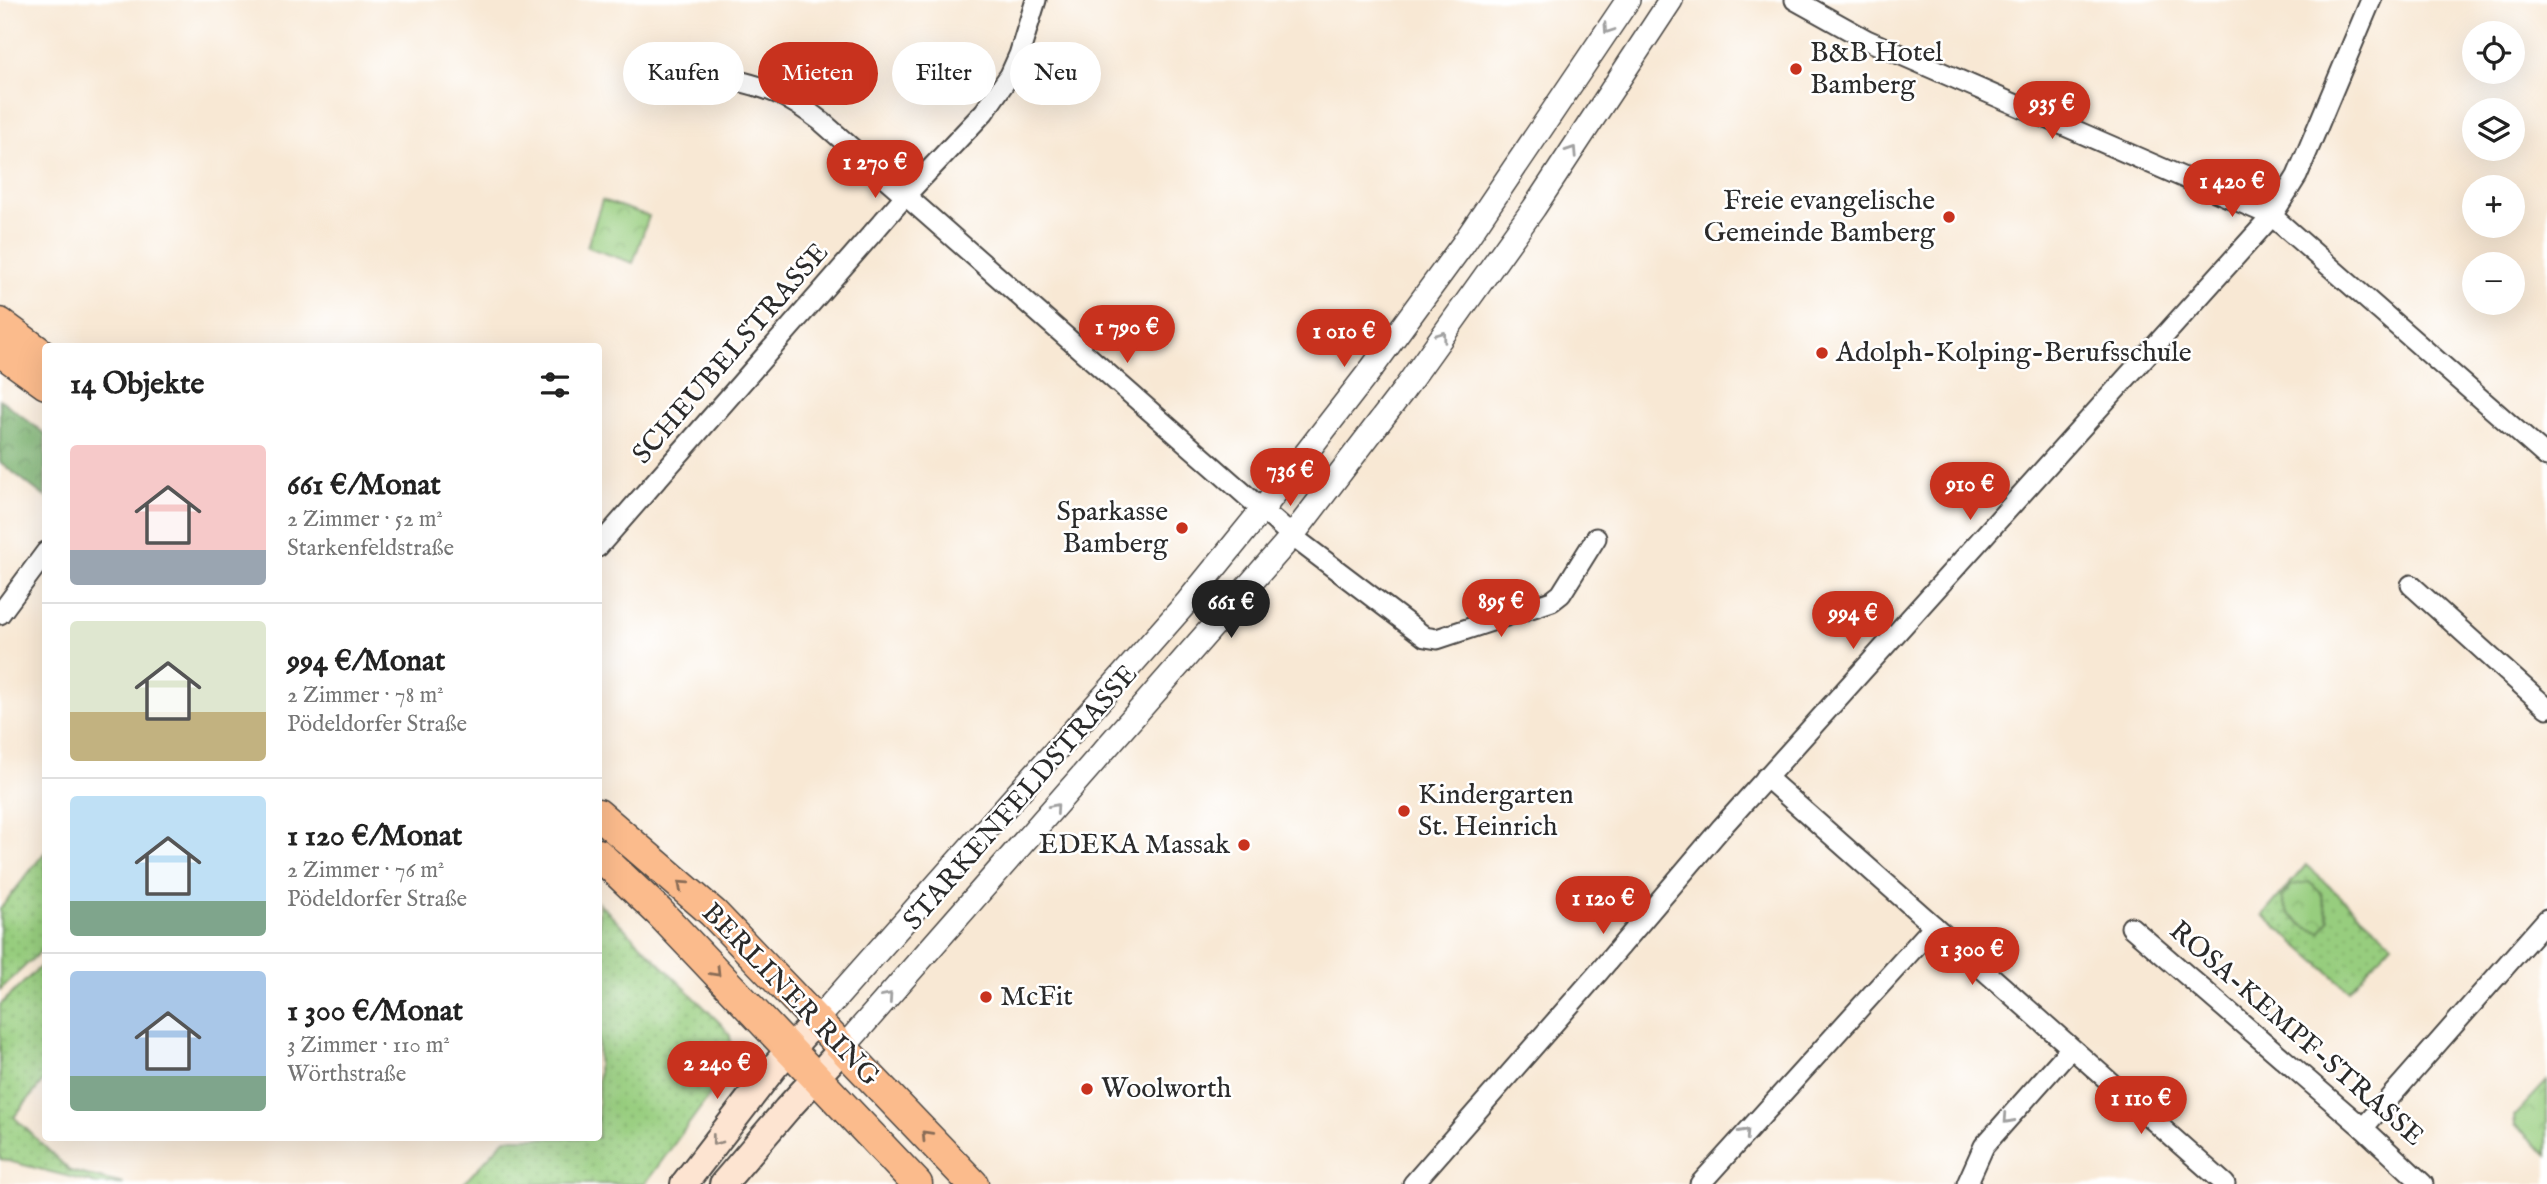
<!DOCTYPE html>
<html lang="de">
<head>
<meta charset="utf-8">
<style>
  body { margin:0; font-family:"IM FELL English",serif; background:#f2f2f2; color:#222; height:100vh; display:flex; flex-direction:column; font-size:26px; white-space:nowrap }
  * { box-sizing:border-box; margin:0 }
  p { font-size:23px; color:#767676 }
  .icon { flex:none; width:38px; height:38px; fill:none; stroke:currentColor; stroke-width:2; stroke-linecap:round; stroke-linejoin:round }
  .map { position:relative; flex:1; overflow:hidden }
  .drawer { position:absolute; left:42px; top:343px; width:560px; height:798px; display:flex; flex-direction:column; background:#fff; border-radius:7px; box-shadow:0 7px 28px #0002 }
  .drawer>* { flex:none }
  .top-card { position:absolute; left:623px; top:42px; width:665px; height:63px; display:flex; gap:14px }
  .controls { position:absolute; left:2462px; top:21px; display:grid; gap:14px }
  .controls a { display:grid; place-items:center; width:63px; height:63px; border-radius:50%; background:#fff; box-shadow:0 7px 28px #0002; font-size:35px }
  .price { position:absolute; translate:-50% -60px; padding:0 16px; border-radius:24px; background:#c8321e; color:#fff; font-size:23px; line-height:46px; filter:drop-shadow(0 2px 4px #0008) }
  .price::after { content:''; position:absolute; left:50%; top:42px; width:21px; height:16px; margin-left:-10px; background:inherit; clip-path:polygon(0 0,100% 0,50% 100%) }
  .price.current { background:#222; color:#fff }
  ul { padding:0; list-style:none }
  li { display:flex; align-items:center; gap:21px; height:175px; padding:0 28px }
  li+li { border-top:2px solid #e0e0e0 }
  li span { display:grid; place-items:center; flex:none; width:196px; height:140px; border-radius:7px; color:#555 }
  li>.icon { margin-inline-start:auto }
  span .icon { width:84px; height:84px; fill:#fffc; stroke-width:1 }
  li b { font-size:30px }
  h2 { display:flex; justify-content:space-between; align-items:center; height:84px; padding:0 28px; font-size:30px }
  .pill { padding:0 24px; border-radius:32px; background:#fff; box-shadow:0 7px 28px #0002; font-size:24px; line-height:63px }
  .pill.current { background:#c8321e; color:#fff }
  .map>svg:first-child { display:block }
</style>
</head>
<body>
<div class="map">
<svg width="2547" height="1184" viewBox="0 0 2547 1184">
  <defs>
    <pattern id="grass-dots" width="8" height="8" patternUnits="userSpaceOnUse" patternTransform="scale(1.75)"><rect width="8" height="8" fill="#97cd7e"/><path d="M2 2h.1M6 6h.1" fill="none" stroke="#82b06d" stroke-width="1.8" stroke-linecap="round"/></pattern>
    <pattern id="forest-crowns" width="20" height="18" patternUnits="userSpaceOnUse" patternTransform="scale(1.75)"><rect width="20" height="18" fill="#79b06d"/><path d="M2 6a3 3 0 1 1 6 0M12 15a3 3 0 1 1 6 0" fill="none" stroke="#638f5a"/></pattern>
    <pattern id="park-crowns" width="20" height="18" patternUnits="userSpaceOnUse" patternTransform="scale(1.75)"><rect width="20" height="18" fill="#97cd7e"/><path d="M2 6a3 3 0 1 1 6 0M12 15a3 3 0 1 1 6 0" fill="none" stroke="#82b06d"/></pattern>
  </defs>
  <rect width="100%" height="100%" fill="#fff"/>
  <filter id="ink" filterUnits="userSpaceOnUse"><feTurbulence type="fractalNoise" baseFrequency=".0143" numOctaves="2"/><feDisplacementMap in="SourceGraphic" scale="14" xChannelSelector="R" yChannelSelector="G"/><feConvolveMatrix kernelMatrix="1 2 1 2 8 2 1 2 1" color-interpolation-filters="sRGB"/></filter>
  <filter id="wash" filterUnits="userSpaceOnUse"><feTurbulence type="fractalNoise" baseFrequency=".00686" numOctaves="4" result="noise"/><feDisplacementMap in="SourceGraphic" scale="28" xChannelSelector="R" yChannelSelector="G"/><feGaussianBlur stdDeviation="1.57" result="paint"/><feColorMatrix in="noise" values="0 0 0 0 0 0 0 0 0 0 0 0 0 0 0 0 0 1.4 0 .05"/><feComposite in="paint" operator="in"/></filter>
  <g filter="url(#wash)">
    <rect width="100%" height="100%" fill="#f8e8d4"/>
    <!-- grass -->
    <g fill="url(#grass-dots)" stroke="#617c54" stroke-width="2">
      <path d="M45,852v95l-45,43v-81z"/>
      <path d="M2306,865l86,78 -43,47 -86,-75z"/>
      <path d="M599,903l123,122 8,11 2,17 -5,14 -10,18 -72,99h-182l43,-46h92z"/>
      <path d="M45,962v117l-31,38 56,54 54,13h-27l-97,-25v-154z"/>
    </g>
    <!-- forest -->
    <path fill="url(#forest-crowns)" stroke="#526e4c" stroke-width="2" d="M0,399l45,35v63l-45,-35z"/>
    <!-- park -->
    <g fill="url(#park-crowns)" stroke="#617c54" stroke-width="2">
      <path d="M602,200l47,16 -16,47 -46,-16z"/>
      <path d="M2309,882l12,11 8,27 -8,12c-17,-3 -36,-17 -39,-35l10,-12z"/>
      <path d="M2547,1081v74l-32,-30 -1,-9z"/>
    </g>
  </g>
  <g filter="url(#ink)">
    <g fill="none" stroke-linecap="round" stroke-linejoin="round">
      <defs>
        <g id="minor">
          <path d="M1795,0l72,40 405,176 275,241"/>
          <path d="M726,78c44,10 60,16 96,44l470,414 133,101 12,2 115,-38 9,-7 35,-56"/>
          <path d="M598,547l307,-351 79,-84 26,-37 9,-20 17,-55"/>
          <path d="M2411,585l136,123"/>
          <path d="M0,614l46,-62"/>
          <path d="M1766,777l459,407"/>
          <path d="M2131,927l232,201 60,56"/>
          <path d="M2363,1128l184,-209"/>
          <path d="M1413,1184l185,-211 124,-146 550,-611 25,-40 74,-176"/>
          <path d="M1700,1184l234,-258"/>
          <path d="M1967,1184l17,-38 87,-98"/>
        </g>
        <g id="tertiary">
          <path d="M816,1021l372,-420 74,-91 110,-142 91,-124 165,-244"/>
          <path d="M843,1048l449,-512 111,-145 131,-183 137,-208"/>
        </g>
        <g id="secondary">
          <path d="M684,1184l90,-117 42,-46"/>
          <path d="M723,1184l64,-75 56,-61"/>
        </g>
        <g id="primary">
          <path d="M0,323l46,34"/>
          <path d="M0,351l46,33"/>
          <path d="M598,814l115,99 260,271"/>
          <path d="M598,854l61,58 258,272"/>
        </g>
      </defs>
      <!-- minor casing -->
      <use href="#minor" stroke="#4a4744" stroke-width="23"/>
      <!-- tertiary casing -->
      <use href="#tertiary" stroke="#4a4744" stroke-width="26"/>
      <!-- secondary casing -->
      <use href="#secondary" stroke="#4a4744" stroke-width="30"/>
      <!-- primary casing -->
      <use href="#primary" stroke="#4a4744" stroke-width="33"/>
      <!-- minor -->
      <use href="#minor" stroke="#fff" stroke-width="19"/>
      <!-- tertiary -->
      <use href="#tertiary" stroke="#fff" stroke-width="23"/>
      <!-- secondary -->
      <use href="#secondary" stroke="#fde4d1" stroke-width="26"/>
      <!-- primary -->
      <use href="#primary" stroke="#fbbb8c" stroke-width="30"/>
    </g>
    <!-- one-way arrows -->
    <defs><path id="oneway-chevron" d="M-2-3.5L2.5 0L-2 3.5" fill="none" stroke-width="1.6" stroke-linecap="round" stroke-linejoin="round" transform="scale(1.75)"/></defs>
    <g stroke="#a0a0a0">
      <use href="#oneway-chevron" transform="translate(1608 29) rotate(124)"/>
      <use href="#oneway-chevron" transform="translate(1572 151) rotate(-57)"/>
      <use href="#oneway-chevron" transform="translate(1442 336) rotate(-54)"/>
      <use href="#oneway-chevron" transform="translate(1055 808) rotate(-49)"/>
      <use href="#oneway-chevron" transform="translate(888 997) rotate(-49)"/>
      <use href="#oneway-chevron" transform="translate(2008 1119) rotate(132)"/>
      <use href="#oneway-chevron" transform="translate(1745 1133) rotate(-48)"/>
    </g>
    <g stroke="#896c57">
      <use href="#oneway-chevron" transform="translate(682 885) rotate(-138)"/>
      <use href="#oneway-chevron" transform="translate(716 972) rotate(46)"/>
      <use href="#oneway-chevron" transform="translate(926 1135) rotate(-134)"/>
    </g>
    <use stroke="#94887e" href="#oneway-chevron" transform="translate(716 1141) rotate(128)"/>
  </g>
  <!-- markers -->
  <g fill="#c8321e" stroke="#fff" stroke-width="2.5">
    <circle cx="1796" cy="69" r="7"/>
    <circle cx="1949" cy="217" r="7"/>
    <circle cx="1822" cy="353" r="7"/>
    <circle cx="1182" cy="528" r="7"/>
    <circle cx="1404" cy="811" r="7"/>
    <circle cx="1244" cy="845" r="7"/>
    <circle cx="986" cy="997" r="7"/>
    <circle cx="1087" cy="1089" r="7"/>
  </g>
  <g text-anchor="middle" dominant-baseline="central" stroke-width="5" stroke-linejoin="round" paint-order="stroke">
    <!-- poi labels -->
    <g font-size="28" fill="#2b2b2b" stroke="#fff" text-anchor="start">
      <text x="1810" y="53">B&amp;B Hotel<tspan x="1810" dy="32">Bamberg</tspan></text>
      <text x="1935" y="201" text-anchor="end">Freie evangelische<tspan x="1935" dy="32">Gemeinde Bamberg</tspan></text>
      <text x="1836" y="353">Adolph-Kolping-Berufsschule</text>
      <text x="1168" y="512" text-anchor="end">Sparkasse<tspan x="1168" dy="32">Bamberg</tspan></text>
      <text x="1418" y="795">Kindergarten<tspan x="1418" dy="32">St. Heinrich</tspan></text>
      <text x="1230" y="845" text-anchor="end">EDEKA Massak</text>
      <text x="1000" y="997">McFit</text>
      <text x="1101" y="1089">Woolworth</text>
    </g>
    <!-- street labels -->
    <g font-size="28" fill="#2b2b2b" stroke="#fff">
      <text transform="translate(731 354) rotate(-49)">SCHEUBELSTRASSE</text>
      <text transform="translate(1021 798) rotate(-49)">STARKENFELDSTRASSE</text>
      <text transform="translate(790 995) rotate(46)">BERLINER RING</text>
      <text transform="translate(2296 1034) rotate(41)">ROSA-KEMPF-STRASSE</text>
    </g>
  </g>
</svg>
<div class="controls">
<a><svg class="icon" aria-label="locate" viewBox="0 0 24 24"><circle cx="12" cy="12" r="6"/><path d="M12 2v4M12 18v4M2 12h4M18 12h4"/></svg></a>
<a><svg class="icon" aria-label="layers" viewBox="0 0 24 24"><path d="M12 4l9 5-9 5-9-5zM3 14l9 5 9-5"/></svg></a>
<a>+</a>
<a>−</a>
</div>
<b class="price" style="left:2052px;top:141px">935 €</b>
<b class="price" style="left:875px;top:200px">1 270 €</b>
<b class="price" style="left:2232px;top:219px">1 420 €</b>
<b class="price" style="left:1127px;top:365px">1 790 €</b>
<b class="price" style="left:1344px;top:369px">1 010 €</b>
<b class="price" style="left:1290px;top:508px">736 €</b>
<b class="price" style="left:1970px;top:522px">910 €</b>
<b class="price" style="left:1501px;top:639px">895 €</b>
<b class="price current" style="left:1231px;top:640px">661 €</b>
<b class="price" style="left:1853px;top:651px">994 €</b>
<b class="price" style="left:1603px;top:936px">1 120 €</b>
<b class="price" style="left:1972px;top:987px">1 300 €</b>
<b class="price" style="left:717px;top:1101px">2 240 €</b>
<b class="price" style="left:2141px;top:1136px">1 110 €</b>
<div class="top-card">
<a class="pill">Kaufen</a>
<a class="pill current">Mieten</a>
<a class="pill">Filter</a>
<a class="pill">Neu</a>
</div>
<section class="drawer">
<h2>14 Objekte<svg class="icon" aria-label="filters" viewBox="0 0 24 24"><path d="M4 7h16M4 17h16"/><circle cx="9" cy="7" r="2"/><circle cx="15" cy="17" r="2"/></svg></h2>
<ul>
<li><span style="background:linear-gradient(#f6c9c9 75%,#9aa5b1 0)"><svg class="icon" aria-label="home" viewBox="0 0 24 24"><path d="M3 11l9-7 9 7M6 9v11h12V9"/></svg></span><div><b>661 €/Monat</b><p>2 Zimmer · 52 m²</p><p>Starkenfeldstraße</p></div></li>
<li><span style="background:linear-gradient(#dfe7d0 65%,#c2b280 0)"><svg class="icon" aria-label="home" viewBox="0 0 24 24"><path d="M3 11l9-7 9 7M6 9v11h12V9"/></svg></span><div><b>994 €/Monat</b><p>2 Zimmer · 78 m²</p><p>Pödeldorfer Straße</p></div></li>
<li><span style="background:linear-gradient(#bfe0f5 75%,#7fa58c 0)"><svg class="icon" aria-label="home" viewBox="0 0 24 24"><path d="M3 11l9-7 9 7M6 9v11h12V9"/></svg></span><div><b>1 120 €/Monat</b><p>2 Zimmer · 76 m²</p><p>Pödeldorfer Straße</p></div></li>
<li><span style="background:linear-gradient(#a9c7e8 75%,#7fa58c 0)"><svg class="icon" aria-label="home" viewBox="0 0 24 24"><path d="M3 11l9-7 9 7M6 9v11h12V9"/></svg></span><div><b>1 300 €/Monat</b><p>3 Zimmer · 110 m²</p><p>Wörthstraße</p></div></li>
</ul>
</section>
</div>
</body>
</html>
